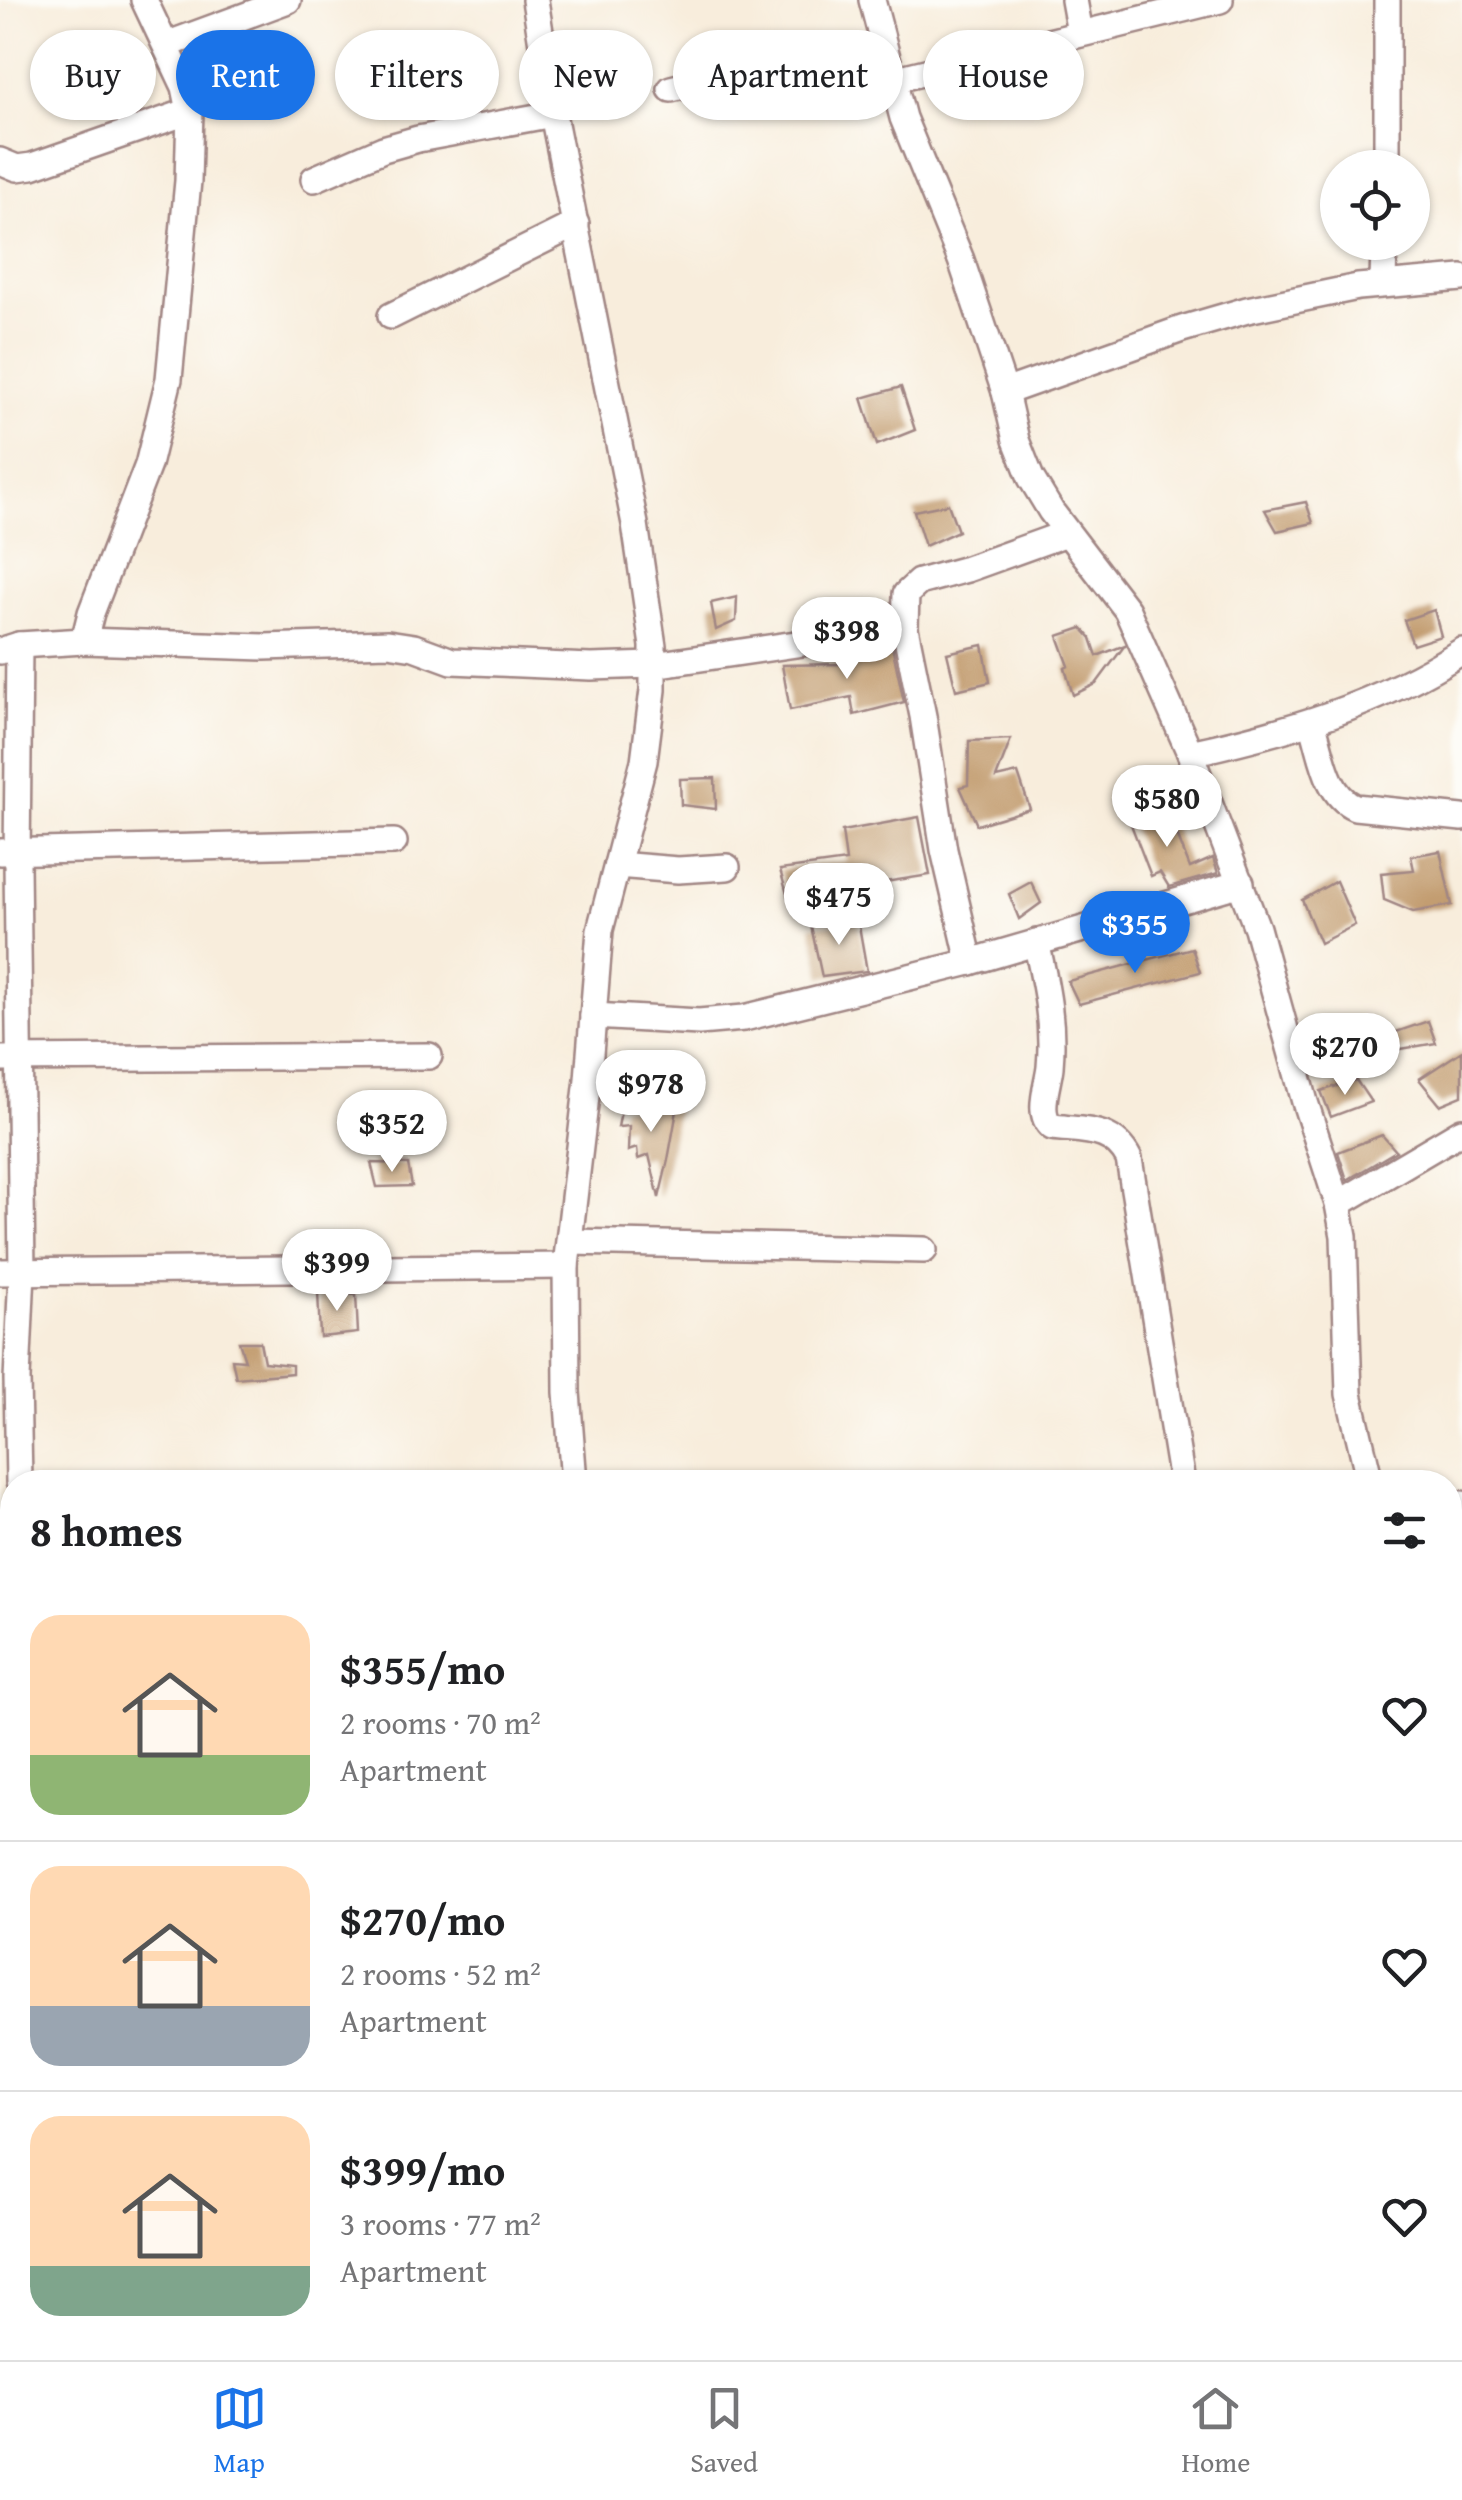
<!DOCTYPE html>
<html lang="en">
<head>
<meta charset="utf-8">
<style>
  body { margin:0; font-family:"Gentium Book Plus",serif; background:#f2f2f2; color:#202124; height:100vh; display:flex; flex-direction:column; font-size:38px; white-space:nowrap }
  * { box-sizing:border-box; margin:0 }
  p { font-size:32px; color:#757577 }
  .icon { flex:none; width:55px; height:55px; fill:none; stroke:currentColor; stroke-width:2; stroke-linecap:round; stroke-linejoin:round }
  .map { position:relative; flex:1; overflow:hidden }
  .drawer { position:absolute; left:0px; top:1470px; width:1462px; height:890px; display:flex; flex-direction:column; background:#fff; border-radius:40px 40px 0 0; box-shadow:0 2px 8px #0004 }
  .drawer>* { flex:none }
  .hud { position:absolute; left:30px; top:30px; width:1402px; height:90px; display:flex; gap:20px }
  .tools { position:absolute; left:1320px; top:150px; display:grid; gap:20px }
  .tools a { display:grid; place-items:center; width:110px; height:110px; border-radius:50%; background:#fff; box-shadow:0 2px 8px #0004; font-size:50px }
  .price { position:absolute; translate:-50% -85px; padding:0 22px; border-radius:35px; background:#fff; color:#222; font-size:32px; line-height:65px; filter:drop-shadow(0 2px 5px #0008) }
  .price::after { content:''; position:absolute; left:50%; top:60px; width:30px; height:22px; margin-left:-15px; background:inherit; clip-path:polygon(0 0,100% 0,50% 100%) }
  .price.active { background:#1a73e8; color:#fff }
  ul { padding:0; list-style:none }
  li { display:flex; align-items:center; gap:30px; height:250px; padding:0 30px }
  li+li { border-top:2px solid #e0e0e0 }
  li span { display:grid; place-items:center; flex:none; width:280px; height:200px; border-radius:30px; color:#555 }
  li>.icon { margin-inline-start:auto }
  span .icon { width:120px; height:120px; fill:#fffc; stroke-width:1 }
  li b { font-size:42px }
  h2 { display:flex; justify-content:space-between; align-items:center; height:120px; padding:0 30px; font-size:42px }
  .chip { padding:0 35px; border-radius:45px; background:#fff; box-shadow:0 2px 8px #0004; font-size:35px; line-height:90px }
  .chip.active { background:#1a73e8; color:#fff }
  .tab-bar { display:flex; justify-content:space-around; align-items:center; height:140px; border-top:2px solid #e0e0e0; background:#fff; font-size:28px; color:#757577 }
  .tab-bar a { display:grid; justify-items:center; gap:5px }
  .tab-bar .active { color:#1a73e8 }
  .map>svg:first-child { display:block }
</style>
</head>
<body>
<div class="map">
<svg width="1462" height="2360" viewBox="0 0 1462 2360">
  <rect width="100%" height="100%" fill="#fdfcf7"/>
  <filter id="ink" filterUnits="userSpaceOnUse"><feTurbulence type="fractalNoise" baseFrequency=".01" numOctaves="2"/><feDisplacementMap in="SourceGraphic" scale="20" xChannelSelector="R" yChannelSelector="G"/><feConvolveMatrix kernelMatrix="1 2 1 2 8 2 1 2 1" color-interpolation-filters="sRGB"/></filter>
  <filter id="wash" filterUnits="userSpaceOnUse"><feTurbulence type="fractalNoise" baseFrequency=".0048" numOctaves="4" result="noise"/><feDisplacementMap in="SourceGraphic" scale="40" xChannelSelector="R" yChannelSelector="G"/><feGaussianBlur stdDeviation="2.25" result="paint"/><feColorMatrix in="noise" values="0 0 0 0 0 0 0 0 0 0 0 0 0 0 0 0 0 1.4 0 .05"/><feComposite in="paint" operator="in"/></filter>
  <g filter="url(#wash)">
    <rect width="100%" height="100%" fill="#f8eddc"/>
    <g id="blocks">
      <!-- building -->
      <g fill="#c39d71">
        <path d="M901,387l14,43 -38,15 -15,-47z"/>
        <path d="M1306,502l7,21 -36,8 -12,-21z"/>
        <path d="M948,504l10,27 -33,15 -11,-35z"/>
        <path d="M737,597l-1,24 -20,9 -5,-27z"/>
        <path d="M1434,610l7,26 -28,9 -9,-25z"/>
        <path d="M1082,628l9,10 6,18 28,-11 -29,39 -23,11 -8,-27 4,-2 -11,-30z"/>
        <path d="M983,645l7,37 -34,8 -9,-37z"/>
        <path d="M892,646l12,56 -50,13 -3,-18 -61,13 -8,-45 64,-1 -2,-11z"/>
        <path d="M1011,739l-15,39 22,-5 12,36 -53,16 -17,-38 8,-2 1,-44z"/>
        <path d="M715,778l1,31 -35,-4 -1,-26z"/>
        <path d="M1166,806l24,62 23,-10 5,15 -49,14 -9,-15 -9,4 -21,-54z"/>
        <path d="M919,817l11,58 -142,22 -8,-27 66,-9 -4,-30z"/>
        <path d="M1440,851l12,54 -39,7 -29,-12 -3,-27 33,-3 -3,-14z"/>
        <path d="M1336,881l19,44 -35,18 -18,-43z"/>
        <path d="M1031,882l10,21 -22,16 -10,-25z"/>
        <path d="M858,920l9,51 -45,6 -11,-51z"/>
        <path d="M1192,948l8,24 -121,32 -11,-23z"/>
        <path d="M1428,1021l8,22 -41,7 -2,-17z"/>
        <path d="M1462,1051v45l-22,9 -21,-26z"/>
        <path d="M1356,1080l15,22 -40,15 -10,-26z"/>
        <path d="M678,1105l-10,55 -9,38 -10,-43 -11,4 -1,-11 -9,3 1,-25 -11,1 4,-21z"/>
        <path d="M1382,1135l14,16 -49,29 -9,-28z"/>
        <path d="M371,1163l37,1 4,22 -35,1z"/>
        <path d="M318,1291l38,4 2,38 -38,4z"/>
        <path d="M239,1342h21l4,20 28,3v8l-56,5 -4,-19 13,1z"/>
      </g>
    </g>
  </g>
  <g filter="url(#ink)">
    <use href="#blocks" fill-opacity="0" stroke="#a18684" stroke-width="2.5"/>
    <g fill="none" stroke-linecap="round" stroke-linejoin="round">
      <defs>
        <g id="street">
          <path d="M535,0l18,114 82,410 18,122v44l-9,71 -44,169 -12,149 -22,187 1,126 7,90"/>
          <path d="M872,0l31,118 58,142 44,132 11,48 15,38 20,33 76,99 63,143 67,175 48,174 33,102 6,32 5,158 21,88"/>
          <path d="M1074,0l6,33"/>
          <path d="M166,45l122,-45"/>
          <path d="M893,80l327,-80"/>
          <path d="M671,89l88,-22 125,-15"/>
          <path d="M0,161l17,7 15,-2 158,-55"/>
          <path d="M1387,168v-168"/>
          <path d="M314,179l69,-30 35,-10 135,-25"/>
          <path d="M1383,284l1,-42"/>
          <path d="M391,316l185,-92"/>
          <path d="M1005,392l177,-63 65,-19 111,-23 104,-9"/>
          <path d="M84,641l7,-28 57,-148 21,-86 19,-198 2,-70 -5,-24 -41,-87"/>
          <path d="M19,645l-2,218 5,409 -5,107 2,103"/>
          <path d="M0,651l19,-6 65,-4 180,6 124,-4 26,4 38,14 139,6 62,-2 252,-37"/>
          <path d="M1312,722c10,29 13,72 43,85l107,11"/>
          <path d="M1190,753c96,-21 189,-48 272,-102"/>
          <path d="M0,852l394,-10"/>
          <path d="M617,865l61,5 49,-3"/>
          <path d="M1036,942c10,43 18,81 14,125 -2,19 -14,47 2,60 32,4 61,0 77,32l53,323"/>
          <path d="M970,962l-26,-112 -21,-134 -18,-88 1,-34 13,-12 48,-13 100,-36"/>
          <path d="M593,1016l106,6 45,-4 226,-56 271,-79"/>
          <path d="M0,1059l429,-3"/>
          <path d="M1338,1204l124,-73"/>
          <path d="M571,1242l353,8"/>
          <path d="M0,1272l566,-6"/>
          <path d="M1450,1504h12"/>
          <path d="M1450,1704l12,1"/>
          <path d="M0,2199l12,-1"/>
          <path d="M1450,2203l12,-1"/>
          <path d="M881,2348l1,12"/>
          <path d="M142,2360l1,-12"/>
          <path d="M374,2360l2,-12"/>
          <path d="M512,2360v-12"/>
        </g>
      </defs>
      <!-- street casing -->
      <use href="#street" stroke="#a18684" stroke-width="30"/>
      <!-- street -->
      <use href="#street" stroke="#fff" stroke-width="25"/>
    </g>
  </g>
</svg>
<div class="tools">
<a><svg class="icon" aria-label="locate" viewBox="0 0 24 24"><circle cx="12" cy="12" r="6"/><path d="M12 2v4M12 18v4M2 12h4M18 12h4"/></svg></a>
</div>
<b class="price" style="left:847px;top:682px">$398</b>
<b class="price" style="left:1167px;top:850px">$580</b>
<b class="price" style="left:839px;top:948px">$475</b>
<b class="price active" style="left:1135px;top:976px">$355</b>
<b class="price" style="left:1345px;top:1098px">$270</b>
<b class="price" style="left:651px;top:1135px">$978</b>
<b class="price" style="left:392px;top:1175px">$352</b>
<b class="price" style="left:337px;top:1314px">$399</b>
<div class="hud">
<a class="chip">Buy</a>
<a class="chip active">Rent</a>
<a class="chip">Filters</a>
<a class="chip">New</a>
<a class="chip">Apartment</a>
<a class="chip">House</a>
</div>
<section class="drawer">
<h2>8 homes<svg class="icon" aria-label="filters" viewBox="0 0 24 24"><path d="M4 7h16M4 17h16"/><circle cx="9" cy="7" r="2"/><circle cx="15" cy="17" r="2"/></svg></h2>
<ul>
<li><span style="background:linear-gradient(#ffd9b3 70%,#8fb573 0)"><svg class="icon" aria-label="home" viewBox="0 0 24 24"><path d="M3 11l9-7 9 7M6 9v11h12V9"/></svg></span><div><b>$355/mo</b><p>2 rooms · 70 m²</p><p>Apartment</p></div><svg class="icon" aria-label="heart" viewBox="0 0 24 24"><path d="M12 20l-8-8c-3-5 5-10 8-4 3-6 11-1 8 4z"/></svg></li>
<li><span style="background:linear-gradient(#ffd9b3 70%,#9aa5b1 0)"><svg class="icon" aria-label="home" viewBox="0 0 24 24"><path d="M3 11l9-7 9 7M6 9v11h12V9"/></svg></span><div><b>$270/mo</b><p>2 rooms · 52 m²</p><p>Apartment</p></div><svg class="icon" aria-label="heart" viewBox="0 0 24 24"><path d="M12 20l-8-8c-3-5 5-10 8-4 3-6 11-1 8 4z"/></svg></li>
<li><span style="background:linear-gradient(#ffd9b3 75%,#7fa58c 0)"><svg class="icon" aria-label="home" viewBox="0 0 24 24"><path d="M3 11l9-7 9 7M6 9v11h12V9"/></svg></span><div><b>$399/mo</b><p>3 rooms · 77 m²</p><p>Apartment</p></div><svg class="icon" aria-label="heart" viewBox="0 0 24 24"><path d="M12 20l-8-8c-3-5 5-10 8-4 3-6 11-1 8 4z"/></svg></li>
</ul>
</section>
</div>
<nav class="tab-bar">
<a class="active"><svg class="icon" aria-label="map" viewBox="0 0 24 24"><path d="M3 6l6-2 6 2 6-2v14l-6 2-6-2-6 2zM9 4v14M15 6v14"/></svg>Map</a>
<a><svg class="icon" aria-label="saved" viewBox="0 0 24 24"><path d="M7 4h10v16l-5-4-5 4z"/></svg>Saved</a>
<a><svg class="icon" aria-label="home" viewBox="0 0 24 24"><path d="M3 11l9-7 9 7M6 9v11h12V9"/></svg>Home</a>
</nav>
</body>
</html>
